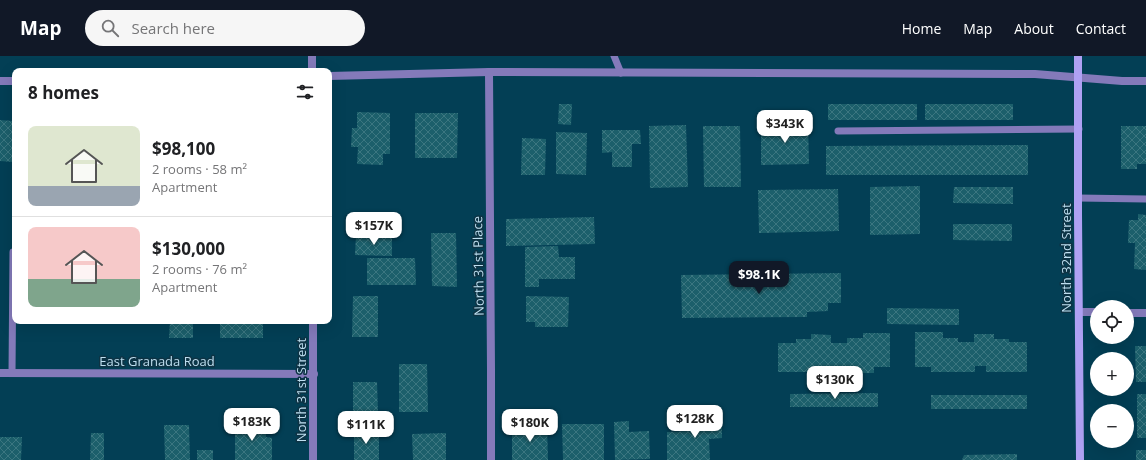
<!DOCTYPE html>
<html lang="en">
<head>
<meta charset="utf-8">
<style>
  body { margin:0; font-family:"Open Sans",sans-serif; background:#f6f6f6; color:#202124; height:100vh; display:flex; flex-direction:column; font-size:15px; white-space:nowrap }
  * { box-sizing:border-box; margin:0 }
  p { font-size:13px; color:#757577 }
  .icon { flex:none; width:22px; height:22px; fill:none; stroke:currentColor; stroke-width:2; stroke-linecap:round; stroke-linejoin:round }
  .map { position:relative; flex:1; overflow:hidden }
  .details { position:absolute; left:12px; top:12px; width:320px; height:256px; display:flex; flex-direction:column; background:#fff; border-radius:8px; box-shadow:0 4px 16px #0002 }
  .details>* { flex:none }
  .fabs { position:absolute; left:1090px; top:244px; display:grid; gap:8px }
  .fabs a { display:grid; place-items:center; width:44px; height:44px; border-radius:50%; background:#fff; box-shadow:0 4px 16px #0002; font-size:20px }
  .price { position:absolute; translate:-50% -34px; padding:0 9px; border-radius:8px; background:#fff; color:#222; font-size:13px; line-height:26px; filter:drop-shadow(0 1px 2px #0008) }
  .price::after { content:''; position:absolute; left:50%; top:24px; width:12px; height:9px; margin-left:-6px; background:inherit; clip-path:polygon(0 0,100% 0,50% 100%) }
  .price.on { background:#111827; color:#fff }
  ul { padding:0; list-style:none }
  li { display:flex; align-items:center; gap:12px; height:100px; padding:0 16px }
  li+li { border-top:1px solid #e0e0e0 }
  li span { display:grid; place-items:center; flex:none; width:112px; height:80px; border-radius:8px; color:#555 }
  li>.icon { margin-inline-start:auto }
  span .icon { width:48px; height:48px; fill:#fffc; stroke-width:1 }
  li b { font-size:17px }
  h2 { display:flex; justify-content:space-between; align-items:center; height:48px; padding:0 16px; font-size:17px }
  header { display:flex; align-items:center; gap:24px; box-sizing:border-box; height:56px; padding:0 20px; background:#111827; color:#fff }
  header strong { font-size:19px }
  nav { display:flex; gap:22px; margin-inline-start:auto; font-size:14px }
  .search { width:280px; height:36px; background:#f6f6f6; display:flex; align-items:center; gap:10px; box-sizing:border-box; padding:0 14px; border-radius:22px; color:#757577; font-size:15px }
  .map>svg:first-child { display:block }
</style>
</head>
<body>
<header>
<strong>Map</strong>
<div class="search"><svg class="icon" aria-label="search" viewBox="0 0 24 24"><circle cx="10" cy="10" r="6"/><path d="M15 15l6 6"/></svg>Search here</div>
<nav><a>Home</a><a>Map</a><a>About</a><a>Contact</a></nav>
</header>
<div class="map">
<svg width="1146" height="404" viewBox="0 0 1146 404">
  <defs>
    <pattern id="building-cross-hatch" width="8" height="8" patternUnits="userSpaceOnUse"><rect width="8" height="8" fill="#1c5f6b"/><path d="M0 0l8 8M0 8l8-8" fill="none" stroke="#3b7680"/></pattern>
  </defs>
  <rect width="100%" height="100%" fill="#033f55"/>
  <!-- building -->
  <g fill="url(#building-cross-hatch)">
    <path d="M559,48h13l-1,21 -13,-1z"/>
    <rect x="828" y="48" width="89" height="16"/>
    <rect x="925" y="48" width="88" height="16"/>
    <path d="M357,56l33,1v41h-7v11l-26,-1 1,-17h-7l1,-19h5z"/>
    <path d="M415,57h43l-1,45h-42z"/>
    <path d="M0,64l13,1v41l-13,-1z"/>
    <path d="M808,66l1,42 -48,1v-36h13v-6z"/>
    <path d="M686,69l2,62 -38,1 -1,-62z"/>
    <path d="M703,70h37l1,61h-37z"/>
    <path d="M1121,70h25v38h-9v5h-16z"/>
    <path d="M602,74h38l1,14h-9v23h-20v-15l-10,1z"/>
    <path d="M556,76l31,1 -1,42 -30,-1z"/>
    <path d="M522,82l24,1 -1,36h-24z"/>
    <path d="M1028,89v30h-202v-29z"/>
    <path d="M920,130v48l-50,1v-48z"/>
    <path d="M954,131h59v17l-60,-1z"/>
    <path d="M838,133l1,42 -80,2 -1,-43z"/>
    <path d="M1138,158l8,1v55l-12,-1 1,-26h-7l1,-23h9z"/>
    <path d="M594,161l1,27 -89,2v-27z"/>
    <path d="M953,168h59v17l-59,-1z"/>
    <path d="M431,177h25l1,54 -25,-1z"/>
    <path d="M356,179l36,1v20l-37,-1z"/>
    <path d="M558,190l1,11h16v22h-36v8h-14v-40z"/>
    <path d="M367,202h48l1,27h-49z"/>
    <path d="M841,217v30h-13v8l-21,1v5l-125,1 -1,-43z"/>
    <path d="M353,240h25v41h-26z"/>
    <path d="M526,240l43,1 -1,30h-33v-5h-9z"/>
    <path d="M887,252l72,1v16l-72,-1z"/>
    <path d="M170,265h23v17h-24z"/>
    <rect x="220" y="265" width="43" height="17"/>
    <path d="M915,276h28v6h15v4h16v-8h20v5h15v3h18v30h-41v-6h-11v6h-44v-5h-16z"/>
    <path d="M863,277h27v34h-16v6h-44v-7h-11v6h-41v-29h18v-4h15v-5l20,1v8h16v-5h16z"/>
    <path d="M1135,290h11v36h-10z"/>
    <path d="M399,308h28l1,48h-29z"/>
    <path d="M353,326h24l1,31h-25z"/>
    <path d="M878,337v14h-88v-13z"/>
    <rect x="1137" y="338" width="9" height="44"/>
    <rect x="931" y="339" width="96" height="14"/>
    <path d="M692,358h30v24l-13,1 1,21h-43v-28l25,-1z"/>
    <path d="M629,365v11l20,-1 1,28 -35,1 -1,-38z"/>
    <path d="M235,367l31,1v13l6,1v22h-37z"/>
    <path d="M536,368h11l1,36h-36v-33h24z"/>
    <path d="M562,368h42v36h-41z"/>
    <path d="M164,369h25l1,35h-25z"/>
    <rect x="354" y="374" width="25" height="30"/>
    <path d="M91,377h13v27h-14z"/>
    <path d="M446,377v27h-33l-1,-26z"/>
    <path d="M0,381h22l-1,23h-21z"/>
    <rect x="197" y="394" width="16" height="10"/>
    <rect x="1136" y="394" width="10" height="10"/>
    <path d="M1017,398v6h-55l2,-5z"/>
  </g>
  <g fill="none" stroke-linecap="round" stroke-linejoin="round">
    <!-- service -->
    <g stroke="#847aba" stroke-width="7">
      <path d="M614,0l7,17"/>
      <path d="M838,75l241,-2"/>
      <path d="M1078,142l68,1"/>
      <path d="M12,317l1,-121"/>
    </g>
    <!-- minor -->
    <g stroke="#847aba" stroke-width="8">
      <path d="M312,15v-15"/>
      <path d="M489,16l2,297v91"/>
      <path d="M329,20l160,-4 546,2 87,7h24"/>
      <path d="M0,25h15"/>
      <path d="M1079,256h18"/>
      <path d="M1127,257h19"/>
      <path d="M0,317l314,1"/>
      <path d="M313,404v-139"/>
    </g>
    <!-- secondary -->
    <path stroke="#afa1f3" stroke-width="8" d="M1078,0v158l2,246"/>
  </g>
  <g text-anchor="middle" dominant-baseline="central" stroke-width="3" stroke-linejoin="round" paint-order="stroke">
    <!-- street labels -->
    <g font-size="13" fill="#bedff0" stroke="#0e3344">
      <text transform="translate(1066 202) rotate(-90)">North 32nd Street</text>
      <text transform="translate(478 210) rotate(-91)">North 31st Place</text>
      <text x="157" y="305">East Granada Road</text>
      <text transform="translate(301 334) rotate(-90)">North 31st Street</text>
    </g>
  </g>
</svg>
<div class="fabs">
<a><svg class="icon" aria-label="locate" viewBox="0 0 24 24"><circle cx="12" cy="12" r="6"/><path d="M12 2v4M12 18v4M2 12h4M18 12h4"/></svg></a>
<a>+</a>
<a>−</a>
</div>
<b class="price" style="left:785px;top:88px">$343K</b>
<b class="price" style="left:374px;top:190px">$157K</b>
<b class="price on" style="left:759px;top:239px">$98.1K</b>
<b class="price" style="left:835px;top:344px">$130K</b>
<b class="price" style="left:695px;top:383px">$128K</b>
<b class="price" style="left:252px;top:386px">$183K</b>
<b class="price" style="left:530px;top:387px">$180K</b>
<b class="price" style="left:366px;top:389px">$111K</b>
<section class="details">
<h2>8 homes<svg class="icon" aria-label="filters" viewBox="0 0 24 24"><path d="M4 7h16M4 17h16"/><circle cx="9" cy="7" r="2"/><circle cx="15" cy="17" r="2"/></svg></h2>
<ul>
<li><span style="background:linear-gradient(#dfe7d0 75%,#9aa5b1 0)"><svg class="icon" aria-label="home" viewBox="0 0 24 24"><path d="M3 11l9-7 9 7M6 9v11h12V9"/></svg></span><div><b>$98,100</b><p>2 rooms · 58 m²</p><p>Apartment</p></div></li>
<li><span style="background:linear-gradient(#f6c9c9 65%,#7fa58c 0)"><svg class="icon" aria-label="home" viewBox="0 0 24 24"><path d="M3 11l9-7 9 7M6 9v11h12V9"/></svg></span><div><b>$130,000</b><p>2 rooms · 76 m²</p><p>Apartment</p></div></li>
</ul>
</section>
</div>
</body>
</html>
